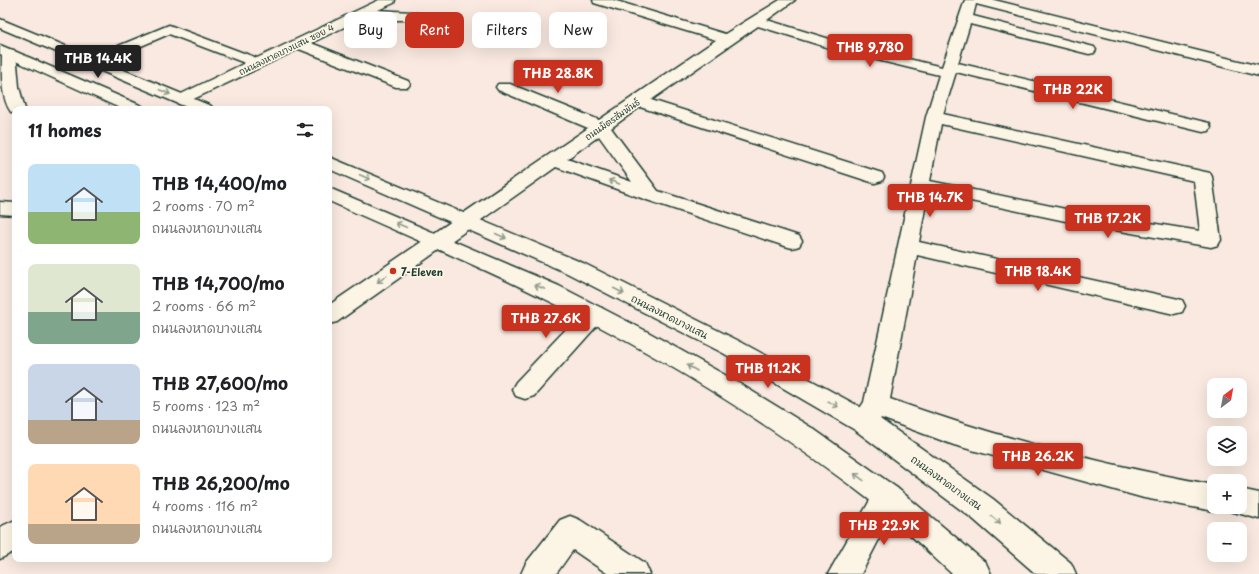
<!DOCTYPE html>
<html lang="en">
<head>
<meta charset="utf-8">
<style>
  body { margin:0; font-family:"Playpen Sans","Playpen Sans Thai",sans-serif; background:#f6f6f6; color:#202124; height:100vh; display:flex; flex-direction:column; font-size:15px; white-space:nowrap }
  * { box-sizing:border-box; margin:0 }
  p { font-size:13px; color:#757577 }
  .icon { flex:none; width:22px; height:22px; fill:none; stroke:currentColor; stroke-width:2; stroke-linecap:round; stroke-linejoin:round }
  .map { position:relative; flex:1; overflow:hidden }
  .drawer { position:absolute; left:12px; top:106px; width:320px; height:456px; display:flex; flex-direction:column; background:#fff; border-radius:8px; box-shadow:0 4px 16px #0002 }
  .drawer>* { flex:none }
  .guide { position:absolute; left:344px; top:12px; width:380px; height:36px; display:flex; gap:8px }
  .needle { width:26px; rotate:32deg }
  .buttons { position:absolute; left:1207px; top:378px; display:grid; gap:8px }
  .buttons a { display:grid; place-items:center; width:40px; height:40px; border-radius:8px; background:#fff; box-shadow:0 4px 16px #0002; font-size:20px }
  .price { position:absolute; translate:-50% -34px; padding:0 9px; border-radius:4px; background:#c8321e; color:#fff; font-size:13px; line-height:26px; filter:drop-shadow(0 1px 2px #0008) }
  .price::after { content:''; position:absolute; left:50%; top:24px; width:12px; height:9px; margin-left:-6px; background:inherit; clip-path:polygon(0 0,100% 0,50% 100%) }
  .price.on { background:#222; color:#fff }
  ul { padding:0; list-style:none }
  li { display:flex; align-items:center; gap:12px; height:100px; padding:0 16px }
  li span { display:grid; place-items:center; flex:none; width:112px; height:80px; border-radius:8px; color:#555 }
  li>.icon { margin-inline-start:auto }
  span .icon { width:48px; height:48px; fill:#fffc; stroke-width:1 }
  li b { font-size:17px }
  h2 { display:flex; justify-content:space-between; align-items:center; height:48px; padding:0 16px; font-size:17px }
  .pill { padding:0 14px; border-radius:8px; background:#fff; box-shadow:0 4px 16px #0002; font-size:14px; line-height:36px }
  .pill.on { background:#c8321e; color:#fff }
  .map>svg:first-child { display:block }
</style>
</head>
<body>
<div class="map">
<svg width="1259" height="574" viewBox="0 0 1259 574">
  <rect width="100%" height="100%" fill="#f9e9e0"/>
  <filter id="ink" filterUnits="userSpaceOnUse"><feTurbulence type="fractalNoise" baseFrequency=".025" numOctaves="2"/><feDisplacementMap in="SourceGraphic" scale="8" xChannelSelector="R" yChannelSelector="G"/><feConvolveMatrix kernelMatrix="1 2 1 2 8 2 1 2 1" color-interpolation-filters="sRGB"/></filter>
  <g filter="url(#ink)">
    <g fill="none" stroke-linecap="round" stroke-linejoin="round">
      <defs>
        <g id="minor">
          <path d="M379,0h16l-1,3 -16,7 33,2 21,4 2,3 -2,3 -5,1 -16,-3h-28l-16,-4 -56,27 97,38 2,3 -2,3h-12l-97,-38 -116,55 -6,-2 -2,-3 2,-3 68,-33 -76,-29 -72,31h-10l-2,-3 2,-3 82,-34 88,33z"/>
          <path d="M593,0h20l112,34 55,-34h15l-28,20 79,24 96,23 23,-67h29l265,66v10l-283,-72 -3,12 121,31 2,3 -2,3 -5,1 -119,-30 -12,39 251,60 2,4 -2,4 -6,1 -247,-60 -13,42 267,59 2,4 9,63 -3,5 -7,2 -136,-24 -147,-31 -9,50 255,56 8,2 3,6 -3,6 -8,2 -257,-59 -27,144c105,38 214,66 324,86v22h10l-10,4 -70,-13 -190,-53 -73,-27c-8,12 -11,17 -26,12l-4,-8 13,-20 62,-285 13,-42 -103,-25 -78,-24 -107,74 231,73 2,4 -2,4 -7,2 -7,-2 -228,-74 -29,21 47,63 141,45 3,5 -3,5 -7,2 -7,-2 -141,-47 -88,-32 -219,155 -8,2v-19l259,-177 -90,-38 -2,-3 2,-3h12l89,36 117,-80 -122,-37zM941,124l253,57 6,50 -125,-20 -145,-30zM599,136l33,46 -65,-23z"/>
          <path d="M9,49l5,1 2,3 3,34 6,22h-10v4l-4,-1c-11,-15 -9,-41 -9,-59l2,-3z"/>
          <path d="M0,202l15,1v12l-15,-1z"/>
          <path d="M594,306l8,2 3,6 -3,6 -68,76 -9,3 -9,-3 -4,-7 4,-7 70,-74z"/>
          <path d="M887,484l10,4 4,9 -40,77h-33l49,-86z"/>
          <path d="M1240,489l19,4v26l-29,-8 -2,-4h12z"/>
          <path d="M570,516l10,4 65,43 5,11h-42l-35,-24 -17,24h-35l5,-11 34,-43z"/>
          <path d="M15,520v31l-15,8v-32z"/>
        </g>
        <g id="major">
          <path d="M0,19l211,87 2,3h-22l-191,-81z"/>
          <path d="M0,45l142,61 2,3h-22l-122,-55z"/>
          <path d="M329,157l254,106 156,78 134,73 120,85 78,64 5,11h-40l-63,-55 -118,-89 -132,-77 -156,-80 -238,-104z"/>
          <path d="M329,188l230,98 89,46 84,47 80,49 85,60 89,75 5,11h-39c-25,-23 -50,-48 -76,-69 -103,-80 -216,-150 -333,-207 -70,-35 -143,-65 -214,-97z"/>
        </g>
      </defs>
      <!-- minor casing -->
      <use href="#minor" stroke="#1f3d34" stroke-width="3"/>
      <!-- major casing -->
      <use href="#major" stroke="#1f3d34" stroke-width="3"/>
      <!-- minor -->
      <use href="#minor" fill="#fcf5e5" fill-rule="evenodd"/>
      <!-- major -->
      <use href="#major" fill="#fcf5e5" fill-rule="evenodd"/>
    </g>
    <!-- one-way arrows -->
    <defs><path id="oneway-shaft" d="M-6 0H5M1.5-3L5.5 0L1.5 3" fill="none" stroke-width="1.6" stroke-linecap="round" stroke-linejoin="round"/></defs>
    <g stroke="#8e998c">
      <use href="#oneway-shaft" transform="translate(165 92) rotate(23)"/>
      <use href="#oneway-shaft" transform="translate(365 177) rotate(23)"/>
      <use href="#oneway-shaft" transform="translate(614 182) rotate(-160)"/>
      <use href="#oneway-shaft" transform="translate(401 225) rotate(-156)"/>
      <use href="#oneway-shaft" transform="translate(501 236) rotate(24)"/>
      <use href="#oneway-shaft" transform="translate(382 279) rotate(145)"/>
      <use href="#oneway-shaft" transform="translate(540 287) rotate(-156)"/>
      <use href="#oneway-shaft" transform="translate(619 291) rotate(27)"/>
      <use href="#oneway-shaft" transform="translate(692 368) rotate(-150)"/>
      <use href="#oneway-shaft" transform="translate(833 404) rotate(29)"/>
      <use href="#oneway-shaft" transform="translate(859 477) rotate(-144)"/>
      <use href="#oneway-shaft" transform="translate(996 520) rotate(40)"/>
    </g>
  </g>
  <!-- markers -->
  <circle fill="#c8321e" stroke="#fcf5e5" stroke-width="1.5" cx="393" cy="271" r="4"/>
  <g text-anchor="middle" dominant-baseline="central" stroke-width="3.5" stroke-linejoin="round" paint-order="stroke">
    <!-- far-street labels -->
    <g font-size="9" fill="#1f3d34" stroke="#fcf5e5">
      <text transform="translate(286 49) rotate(-26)">ถนนลงหาดบางแสน ซอย 4</text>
      <text transform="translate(612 119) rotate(-35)">ถนนมิตรสัมพันธ์</text>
    </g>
    <!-- poi labels -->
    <g font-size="10" font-weight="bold" fill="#1f3d34" stroke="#fcf5e5" text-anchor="start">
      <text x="401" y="271">7-Eleven</text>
    </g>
    <!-- street labels -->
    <g font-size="10" fill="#1f3d34" stroke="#fcf5e5">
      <text transform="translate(670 316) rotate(27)">ถนนลงหาดบางแสน</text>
      <text transform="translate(947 482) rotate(36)">ถนนลงหาดบางแสน</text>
    </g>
  </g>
</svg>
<div class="buttons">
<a><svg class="needle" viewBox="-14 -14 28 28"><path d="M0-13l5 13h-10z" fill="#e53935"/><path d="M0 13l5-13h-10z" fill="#757577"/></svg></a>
<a><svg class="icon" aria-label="layers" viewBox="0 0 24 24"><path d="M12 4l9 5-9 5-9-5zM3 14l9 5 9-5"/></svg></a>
<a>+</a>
<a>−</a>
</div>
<b class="price" style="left:870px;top:68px">THB 9,780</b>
<b class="price on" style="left:98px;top:79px">THB 14.4K</b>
<b class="price" style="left:558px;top:94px">THB 28.8K</b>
<b class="price" style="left:1073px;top:110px">THB 22K</b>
<b class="price" style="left:930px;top:218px">THB 14.7K</b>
<b class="price" style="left:1108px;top:239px">THB 17.2K</b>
<b class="price" style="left:1038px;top:292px">THB 18.4K</b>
<b class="price" style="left:546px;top:339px">THB 27.6K</b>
<b class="price" style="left:768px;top:389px">THB 11.2K</b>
<b class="price" style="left:1038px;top:477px">THB 26.2K</b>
<b class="price" style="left:884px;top:546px">THB 22.9K</b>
<div class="guide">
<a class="pill">Buy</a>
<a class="pill on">Rent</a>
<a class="pill">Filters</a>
<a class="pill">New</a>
</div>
<section class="drawer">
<h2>11 homes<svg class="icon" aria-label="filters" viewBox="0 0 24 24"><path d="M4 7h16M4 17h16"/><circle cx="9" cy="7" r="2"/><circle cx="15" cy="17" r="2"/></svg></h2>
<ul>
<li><span style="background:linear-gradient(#bfe0f5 60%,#8fb573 0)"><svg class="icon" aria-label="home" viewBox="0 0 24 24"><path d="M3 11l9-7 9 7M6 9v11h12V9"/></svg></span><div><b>THB 14,400/mo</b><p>2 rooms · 70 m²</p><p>ถนนลงหาดบางแสน</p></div></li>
<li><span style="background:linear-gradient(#dfe7d0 60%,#7fa58c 0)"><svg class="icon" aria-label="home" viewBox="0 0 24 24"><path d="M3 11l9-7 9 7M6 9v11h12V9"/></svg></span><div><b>THB 14,700/mo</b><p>2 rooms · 66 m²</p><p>ถนนลงหาดบางแสน</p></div></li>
<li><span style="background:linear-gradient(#c9d6e8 70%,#b9a48a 0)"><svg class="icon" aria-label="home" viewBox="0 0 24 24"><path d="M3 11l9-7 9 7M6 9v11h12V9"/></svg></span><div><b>THB 27,600/mo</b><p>5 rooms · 123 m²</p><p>ถนนลงหาดบางแสน</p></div></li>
<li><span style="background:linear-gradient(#ffd9b3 75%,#b9a48a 0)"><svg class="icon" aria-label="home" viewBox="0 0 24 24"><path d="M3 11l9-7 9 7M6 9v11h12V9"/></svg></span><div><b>THB 26,200/mo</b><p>4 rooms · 116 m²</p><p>ถนนลงหาดบางแสน</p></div></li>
</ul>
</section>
</div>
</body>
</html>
